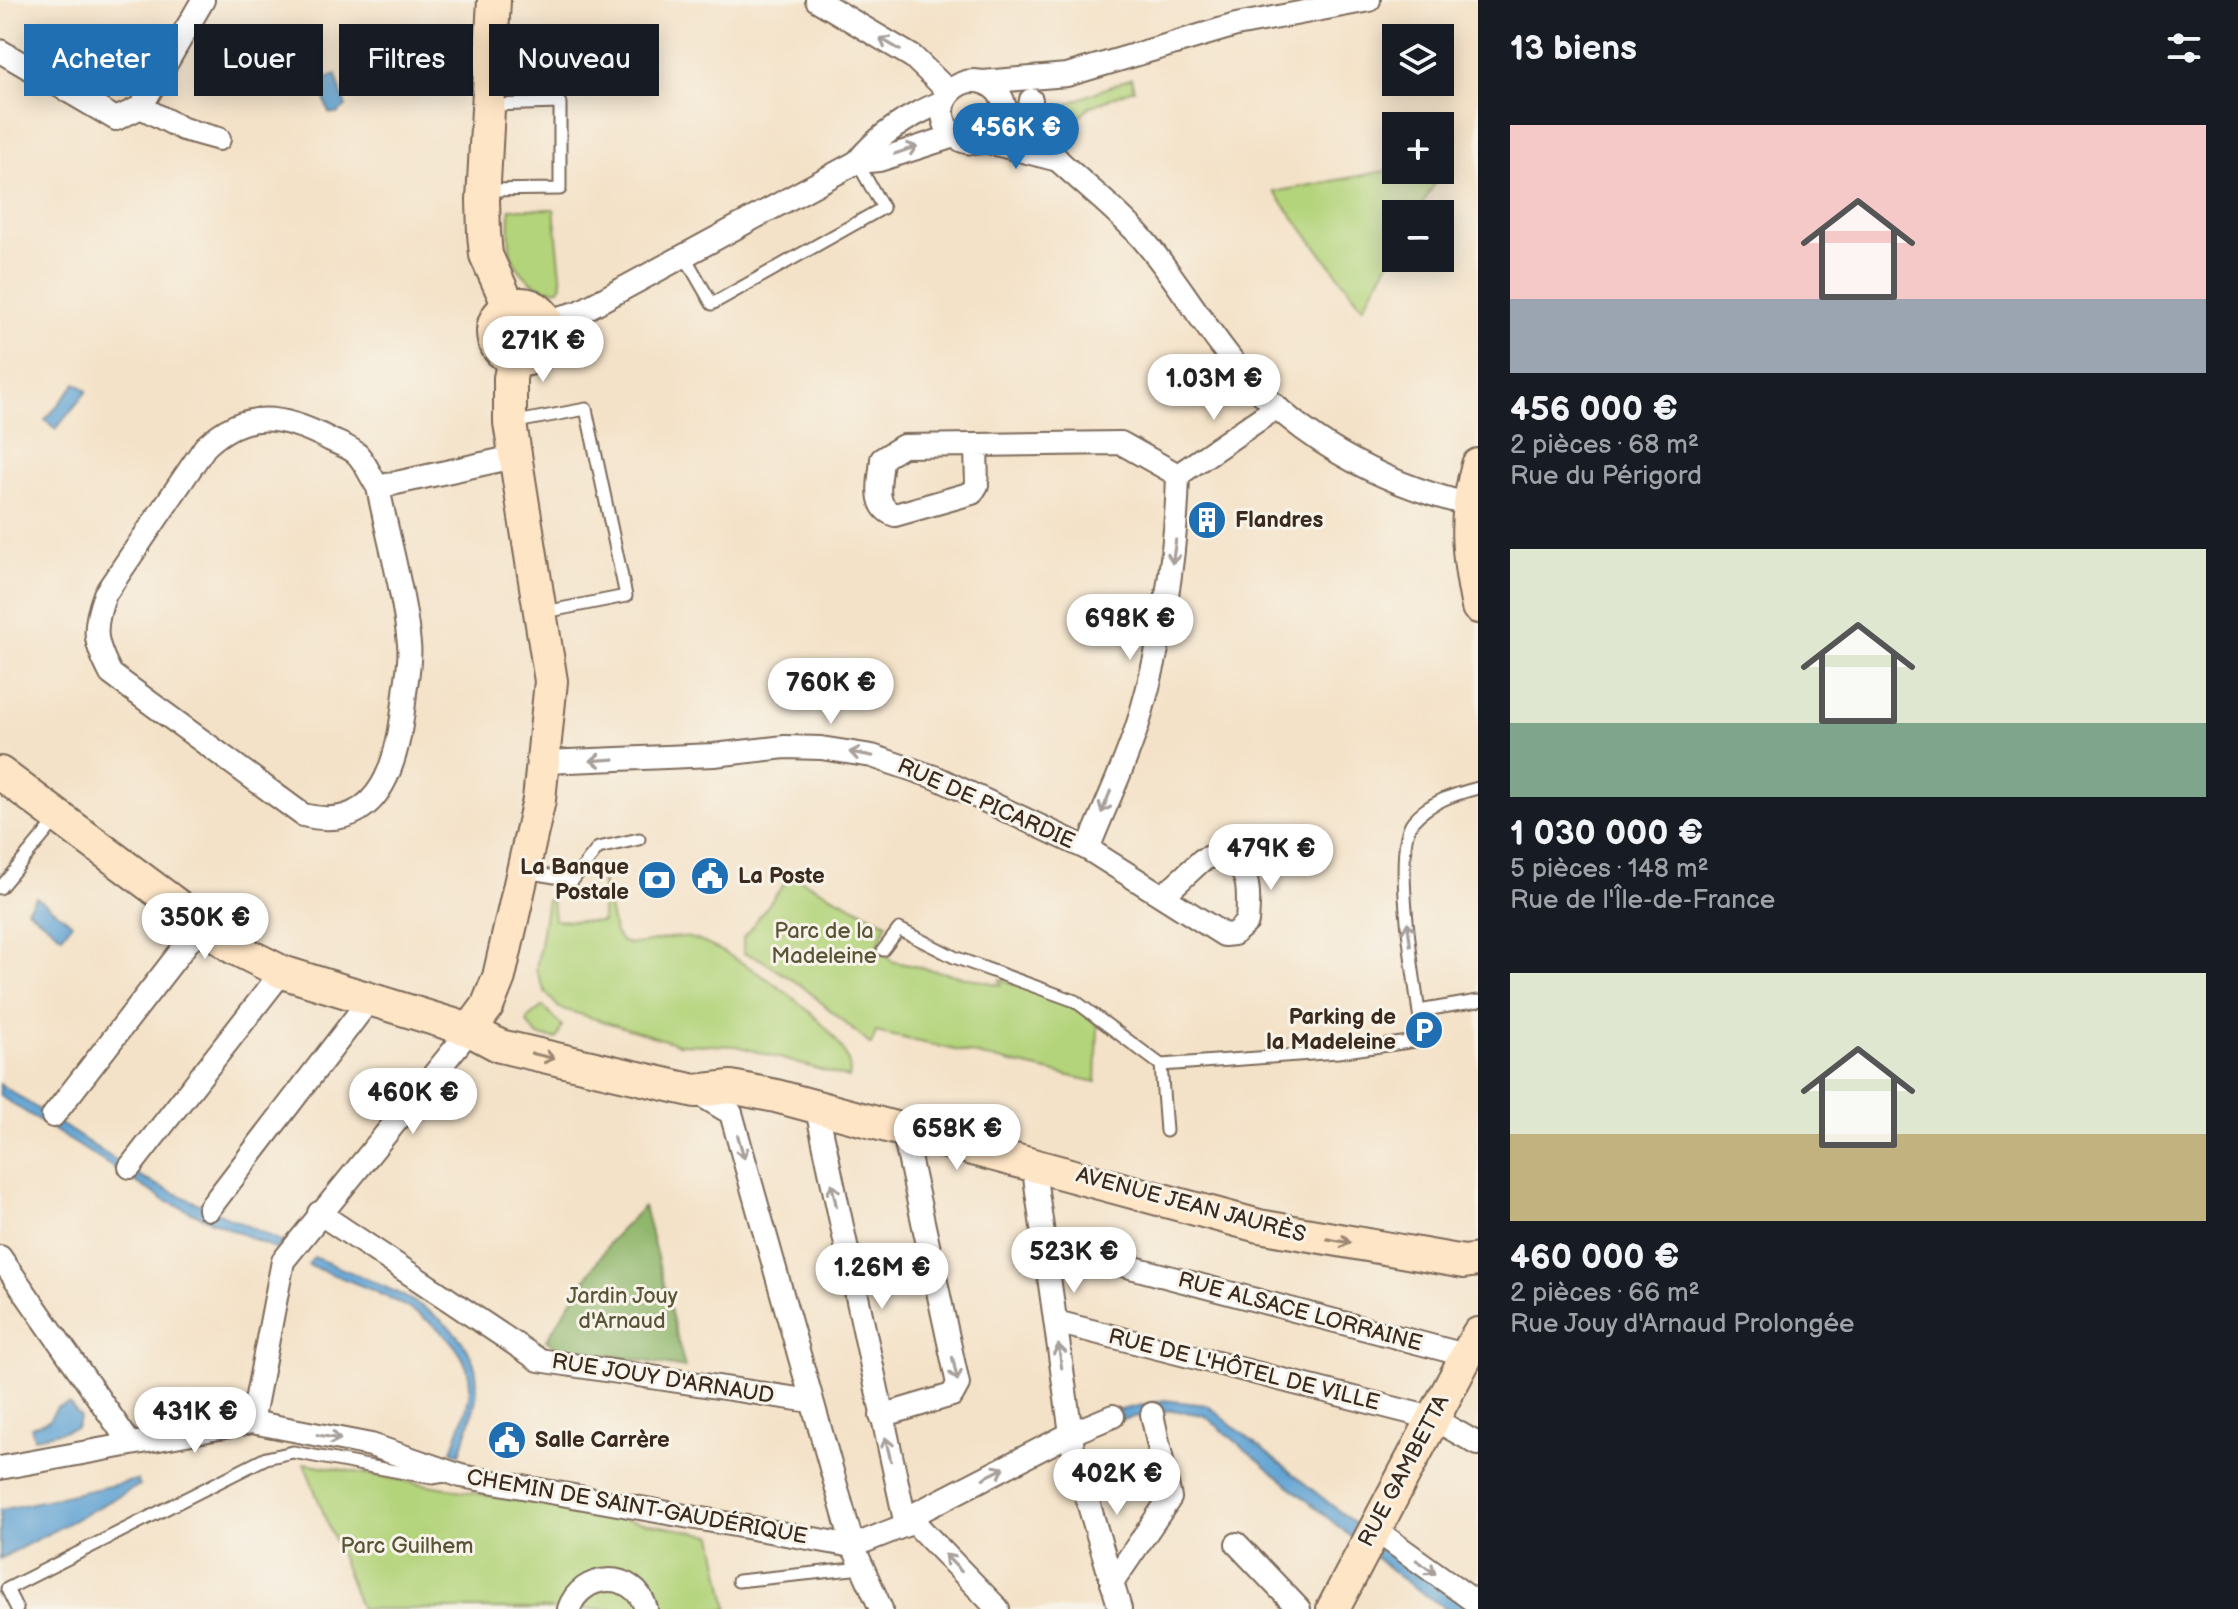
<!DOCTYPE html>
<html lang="fr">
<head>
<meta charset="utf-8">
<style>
  body { margin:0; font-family:"Balsamiq Sans",sans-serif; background:#20242c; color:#f1f3f6; height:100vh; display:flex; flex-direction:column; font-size:30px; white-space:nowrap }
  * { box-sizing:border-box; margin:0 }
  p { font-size:26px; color:#9ea1a6 }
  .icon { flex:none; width:44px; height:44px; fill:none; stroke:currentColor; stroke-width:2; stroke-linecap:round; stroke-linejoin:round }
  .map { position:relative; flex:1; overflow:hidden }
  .panel { display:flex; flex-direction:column; background:#171b24; width:760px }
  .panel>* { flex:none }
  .hud { position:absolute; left:24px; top:24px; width:760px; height:72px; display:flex; gap:16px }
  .tools { position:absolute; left:1382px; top:24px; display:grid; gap:16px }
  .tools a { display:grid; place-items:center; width:72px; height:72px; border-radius:0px; background:#171b24; box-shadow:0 4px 20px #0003; font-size:40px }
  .price { position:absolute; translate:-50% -68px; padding:0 18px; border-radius:28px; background:#fff; color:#222; font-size:26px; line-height:52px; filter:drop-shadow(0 2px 4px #0008) }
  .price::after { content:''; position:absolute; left:50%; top:48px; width:24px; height:18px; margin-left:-12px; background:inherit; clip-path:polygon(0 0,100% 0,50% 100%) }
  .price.on { background:#1f6fb2; color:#fff }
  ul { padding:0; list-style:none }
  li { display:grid; align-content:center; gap:16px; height:424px; padding:0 32px }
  li span { display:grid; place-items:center; height:248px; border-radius:0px; color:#555 }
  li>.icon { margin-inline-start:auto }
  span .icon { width:144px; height:144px; fill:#fffc; stroke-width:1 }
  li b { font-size:34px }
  h2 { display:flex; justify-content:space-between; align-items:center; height:96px; padding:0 32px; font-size:34px }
  .pill { padding:0 28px; border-radius:0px; background:#171b24; box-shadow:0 4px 20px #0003; font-size:28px; line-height:72px }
  .pill.on { background:#1f6fb2; color:#fff }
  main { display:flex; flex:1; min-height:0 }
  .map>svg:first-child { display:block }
</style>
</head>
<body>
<main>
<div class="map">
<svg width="1478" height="1609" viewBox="0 0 1478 1609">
  <rect width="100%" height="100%" fill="#f7f3e8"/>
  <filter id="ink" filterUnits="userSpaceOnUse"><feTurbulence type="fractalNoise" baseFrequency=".0125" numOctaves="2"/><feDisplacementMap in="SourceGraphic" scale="16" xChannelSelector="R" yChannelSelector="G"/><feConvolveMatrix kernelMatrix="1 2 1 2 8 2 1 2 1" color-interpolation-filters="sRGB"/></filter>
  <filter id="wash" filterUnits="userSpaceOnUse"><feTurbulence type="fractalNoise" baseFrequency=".006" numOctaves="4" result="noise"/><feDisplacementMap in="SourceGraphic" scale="32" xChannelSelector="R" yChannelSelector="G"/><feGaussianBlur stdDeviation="1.8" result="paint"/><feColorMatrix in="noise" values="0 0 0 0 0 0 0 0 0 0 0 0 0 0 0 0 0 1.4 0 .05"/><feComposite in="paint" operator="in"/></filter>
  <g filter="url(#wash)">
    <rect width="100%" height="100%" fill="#f4e2c8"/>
    <!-- green -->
    <g fill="#b4d47b" stroke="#787f4c" stroke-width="2">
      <path d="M1131,78l3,11 -45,18 -26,26 -6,-5 -2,-16 9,-7z"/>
      <path d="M1448,160l-31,54h-21v36l-33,57 -89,-115 122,-23 44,1v-9z"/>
      <path d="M510,209h44l8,75 -3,5c-20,5 -42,-17 -48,-35 -3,-13 -1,-31 -1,-45z"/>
      <path d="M791,875l96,48 -9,22 13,16 110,24 -1,-6 76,26 22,21 -2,56 -220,-50 -5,13 -69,-59 -42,-27 -17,-6v-15z"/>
      <path d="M602,879l13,54 7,9c22,7 44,-9 67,-4 38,8 172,94 160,140l-112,-32 -59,-2 -119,-36 -14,-16 -9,-22 11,-70h5l2,20 48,2z"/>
      <path d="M543,1006l19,20 -5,13 -19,-3 -11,-13 1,-5z"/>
      <path d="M304,1463l409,72 15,74h-367z"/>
    </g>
    <!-- forest -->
    <path fill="#8fb66b" stroke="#657044" stroke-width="2" d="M644,1206l41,162 -131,-22 -8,-6 66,-101z"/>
    <!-- water -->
    <g fill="#5fa2d3" stroke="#4d6678" stroke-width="2">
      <path d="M336,75l10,32 -9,7 -8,-1 -11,-32z"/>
      <path d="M76,383l11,8 -31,38 -11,-9z"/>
      <path d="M36,897l36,26 -10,13 -35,-27z"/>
      <path d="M0,1084l144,95 139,63 -5,8 -112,-49 -166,-105z"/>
      <path d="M314,1257c52,23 162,56 163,125 1,23 -11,50 -17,72l-8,-3c6,-20 18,-45 18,-66 -3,-67 -110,-99 -162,-120z"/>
      <path d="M1164,1400l43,5 152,122 119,82h-32l-48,-33 -194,-161 -33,-5 -52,10 -3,-9z"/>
      <path d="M69,1404l11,13 -4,11 -42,10 -3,-11 18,-7 8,-13z"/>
      <path d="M137,1480l3,5 -140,74v-49z"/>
    </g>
  </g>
  <g filter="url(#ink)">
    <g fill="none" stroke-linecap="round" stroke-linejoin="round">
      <defs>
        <g id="lane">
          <path d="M488,190l72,-1v-86l-68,2"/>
          <path d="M685,257l27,47 171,-96 -26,-46"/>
          <path d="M511,423l75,-14 40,187 -81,16"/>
          <path d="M525,872l48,8 25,-32 41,-9"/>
          <path d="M0,888l58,-70"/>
          <path d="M883,950l16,-21 55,28 121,44 86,64 5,66"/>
          <path d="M1419,1011l59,-10"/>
          <path d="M1161,1065l177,-13 85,-12c-5,-40 -33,-191 -10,-219 16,-19 42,-27 65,-33"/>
          <path d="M738,1581l124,-13"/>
          <path d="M17,1609l-10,-20 259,-131 27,-6 139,26 13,-2"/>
        </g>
        <g id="street">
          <path d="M817,0l96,57 37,36"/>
          <path d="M0,51l116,68 25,-12"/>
          <circle cx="974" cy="112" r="31"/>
          <path d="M983,82l84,-7 169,-50 133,-25"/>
          <path d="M1031,100l-3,17c10,15 20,33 32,45 27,25 56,47 81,75 35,40 61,87 95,128 59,72 141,117 231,139"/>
          <path d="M141,107l62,-107"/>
          <path d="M141,107l42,22 36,10"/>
          <path d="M984,141l74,19"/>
          <path d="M857,162l22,-2 75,-24"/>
          <path d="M547,321l33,-9 277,-150c23,-29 54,-48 88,-61"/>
          <path d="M976,448l1,37 -5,8 -77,22c-24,-8 -14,-36 -13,-56l21,-13 218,-3 57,32"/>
          <path d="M1178,475l99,-68"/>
          <path d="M378,487c10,52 26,105 31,157 2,15 -2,33 -4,49 -6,63 -21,142 -102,122l-192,-141c-17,-32 -19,-45 -6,-80l100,-147c40,-39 79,-32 126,-7 8,4 21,8 27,15 8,9 13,22 20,32l136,-30"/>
          <path d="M545,762l169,-7 71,-8 36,1 51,8 65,22 151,71 136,86 10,-1 13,-12c2,-29 5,-56 -26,-69l-19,7 -39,36"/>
          <path d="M1088,849c17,-44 39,-87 52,-132 23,-80 36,-159 38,-242"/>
          <path d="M696,1092l35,21 122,433 28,63"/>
          <path d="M816,1105l90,420"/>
          <path d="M53,1116l149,-192"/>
          <path d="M1033,1163l41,292 46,154"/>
          <path d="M130,1167l152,-195"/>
          <path d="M209,1209l161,-210"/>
          <path d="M319,1213l220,147 272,41"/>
          <path d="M1043,1244l422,111"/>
          <path d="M0,1257l129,185"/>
          <path d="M1056,1322l376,96 46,26"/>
          <path d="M881,1416l71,-21 6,-11 -55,-255"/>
          <path d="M252,1422l31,-161 187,-231"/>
          <path d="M0,1468l252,-46 119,23 90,31 392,70"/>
          <path d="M909,1517l89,92"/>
          <path d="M1374,1529l104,75"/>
          <path d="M1237,1544l62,65"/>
          <path d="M853,1546l53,-21 3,-8 163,-84 41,-17"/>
          <path d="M1112,1583l58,-85 -18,-84"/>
          <path d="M569,1609c12,-37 66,-40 77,0"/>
        </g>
        <g id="secondary">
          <path d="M494,0l-11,200 1,34 2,21 23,51"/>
          <circle cx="521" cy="332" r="28"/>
          <path d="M1478,465c-15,53 -11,88 0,142"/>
          <path d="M0,773l234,175 48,24 188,58 30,16 195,45 36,-4 45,9 483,130 205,36 14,-2"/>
          <path d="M470,1030l17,-23 12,-30 40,-177 12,-119 -41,-258v-45l4,-18"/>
          <path d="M1333,1609l145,-275"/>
        </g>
      </defs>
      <!-- lane casing -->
      <use href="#lane" stroke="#7c6a5a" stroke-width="15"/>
      <!-- street casing -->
      <use href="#street" stroke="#7c6a5a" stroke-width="26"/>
      <!-- secondary casing -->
      <use href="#secondary" stroke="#7c6a5a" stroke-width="36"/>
      <!-- lane -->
      <use href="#lane" stroke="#fff" stroke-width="11"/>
      <!-- street -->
      <use href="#street" stroke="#fff" stroke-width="22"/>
      <!-- secondary -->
      <use href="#secondary" stroke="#fee5c5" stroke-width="32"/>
    </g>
    <!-- one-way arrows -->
    <defs><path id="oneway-shaft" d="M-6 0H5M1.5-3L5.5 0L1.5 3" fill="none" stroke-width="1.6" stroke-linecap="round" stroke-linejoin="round" transform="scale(2)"/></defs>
    <g stroke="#a79f9a">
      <use href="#oneway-shaft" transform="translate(890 44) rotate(-149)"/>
      <use href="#oneway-shaft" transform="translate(906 150) rotate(-19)"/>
      <use href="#oneway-shaft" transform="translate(1174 552) rotate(98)"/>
      <use href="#oneway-shaft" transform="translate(861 754) rotate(-170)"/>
      <use href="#oneway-shaft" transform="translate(602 760) rotate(176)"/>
      <use href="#oneway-shaft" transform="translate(1106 802) rotate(112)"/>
      <use href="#oneway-shaft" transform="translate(1409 934) rotate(-97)"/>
      <use href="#oneway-shaft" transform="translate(741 1147) rotate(74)"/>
      <use href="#oneway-shaft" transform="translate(834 1195) rotate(-102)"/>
      <use href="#oneway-shaft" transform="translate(1060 1356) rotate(-98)"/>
      <use href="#oneway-shaft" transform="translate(955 1369) rotate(78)"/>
      <use href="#oneway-shaft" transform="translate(329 1437) rotate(11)"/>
      <use href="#oneway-shaft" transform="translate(888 1449) rotate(-103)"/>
      <use href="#oneway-shaft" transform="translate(994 1473) rotate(-27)"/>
      <use href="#oneway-shaft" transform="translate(953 1563) rotate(-134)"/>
      <use href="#oneway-shaft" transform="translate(1426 1567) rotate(36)"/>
    </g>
    <g stroke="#9c8872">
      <use href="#oneway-shaft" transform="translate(543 1056) rotate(13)"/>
      <use href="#oneway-shaft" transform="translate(1339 1241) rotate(10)"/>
    </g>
  </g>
  <!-- icons -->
  <defs>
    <symbol id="building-disc" viewBox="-11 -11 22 22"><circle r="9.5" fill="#1f6fb2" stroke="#f7f3e8"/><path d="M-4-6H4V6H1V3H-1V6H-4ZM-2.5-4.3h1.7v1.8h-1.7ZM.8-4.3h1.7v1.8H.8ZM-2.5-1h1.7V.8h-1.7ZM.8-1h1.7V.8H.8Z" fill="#fff"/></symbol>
    <symbol id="civic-disc" viewBox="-11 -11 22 22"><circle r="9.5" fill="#1f6fb2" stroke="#f7f3e8"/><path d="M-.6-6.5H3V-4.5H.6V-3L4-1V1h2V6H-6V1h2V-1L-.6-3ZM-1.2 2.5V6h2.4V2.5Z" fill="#fff"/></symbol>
    <symbol id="bank-disc" viewBox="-11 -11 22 22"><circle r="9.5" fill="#1f6fb2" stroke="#f7f3e8"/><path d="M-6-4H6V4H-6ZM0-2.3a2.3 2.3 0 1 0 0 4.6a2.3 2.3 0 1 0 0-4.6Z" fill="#fff"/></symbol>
    <symbol id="parking-disc" viewBox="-11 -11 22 22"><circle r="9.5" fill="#1f6fb2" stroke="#f7f3e8"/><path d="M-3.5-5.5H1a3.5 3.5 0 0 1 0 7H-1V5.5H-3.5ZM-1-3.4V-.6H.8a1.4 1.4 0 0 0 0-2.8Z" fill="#fff"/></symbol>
  </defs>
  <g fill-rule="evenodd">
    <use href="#building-disc" x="1185" y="498" width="44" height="44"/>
    <use href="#civic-disc" x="688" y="854" width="44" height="44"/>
    <use href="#bank-disc" x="635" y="858" width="44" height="44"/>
    <use href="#parking-disc" x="1402" y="1008" width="44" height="44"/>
    <use href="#civic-disc" x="485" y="1418" width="44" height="44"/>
  </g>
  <g text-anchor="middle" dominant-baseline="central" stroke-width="6" stroke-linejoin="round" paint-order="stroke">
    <!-- poi labels -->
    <g font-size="22" font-weight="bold" fill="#3b2a1e" stroke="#f7f3e8" text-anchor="start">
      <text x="1235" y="520">Flandres</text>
      <text x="629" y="867" text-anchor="end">La Banque<tspan x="629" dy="25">Postale</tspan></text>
      <text x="738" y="876">La Poste</text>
      <text x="1396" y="1017" text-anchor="end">Parking de<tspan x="1396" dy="25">la Madeleine</tspan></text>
      <text x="535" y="1440">Salle Carrère</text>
    </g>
    <!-- street labels -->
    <g font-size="22" fill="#3b2a1e" stroke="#f7f3e8">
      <text transform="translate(986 804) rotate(24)">RUE DE PICARDIE</text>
      <text transform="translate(1191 1205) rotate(15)">AVENUE JEAN JAURÈS</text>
      <text transform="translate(1300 1312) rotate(15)">RUE ALSACE LORRAINE</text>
      <text transform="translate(1244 1370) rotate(14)">RUE DE L'HÔTEL DE VILLE</text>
      <text transform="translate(663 1379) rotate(9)">RUE JOUY D'ARNAUD</text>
      <text transform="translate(1404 1471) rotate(-62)">RUE GAMBETTA</text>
      <text transform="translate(637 1507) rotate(10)">CHEMIN DE SAINT-GAUDÉRIQUE</text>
    </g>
    <!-- park labels -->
    <g font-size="22" fill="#595435" stroke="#f7f3e8">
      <text x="824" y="931">Parc de la<tspan x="824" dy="25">Madeleine</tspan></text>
      <text x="622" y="1296">Jardin Jouy<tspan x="622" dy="25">d'Arnaud</tspan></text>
      <text x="407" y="1546">Parc Guilhem</text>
    </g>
  </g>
</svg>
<div class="tools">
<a><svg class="icon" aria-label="layers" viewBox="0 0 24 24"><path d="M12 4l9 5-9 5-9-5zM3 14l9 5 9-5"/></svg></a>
<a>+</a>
<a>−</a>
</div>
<b class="price on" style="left:1016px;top:171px">456K €</b>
<b class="price" style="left:543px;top:384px">271K €</b>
<b class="price" style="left:1214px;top:422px">1.03M €</b>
<b class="price" style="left:1130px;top:662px">698K €</b>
<b class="price" style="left:831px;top:726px">760K €</b>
<b class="price" style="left:1271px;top:892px">479K €</b>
<b class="price" style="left:205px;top:961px">350K €</b>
<b class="price" style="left:413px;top:1136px">460K €</b>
<b class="price" style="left:957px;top:1172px">658K €</b>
<b class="price" style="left:1074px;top:1295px">523K €</b>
<b class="price" style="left:882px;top:1311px">1.26M €</b>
<b class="price" style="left:195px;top:1455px">431K €</b>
<b class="price" style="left:1117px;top:1517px">402K €</b>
<div class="hud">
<a class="pill on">Acheter</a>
<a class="pill">Louer</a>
<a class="pill">Filtres</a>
<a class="pill">Nouveau</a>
</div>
</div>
<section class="panel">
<h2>13 biens<svg class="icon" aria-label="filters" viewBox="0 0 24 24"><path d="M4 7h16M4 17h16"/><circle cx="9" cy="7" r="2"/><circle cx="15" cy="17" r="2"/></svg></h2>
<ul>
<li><span style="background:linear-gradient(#f6c9c9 70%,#9aa5b1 0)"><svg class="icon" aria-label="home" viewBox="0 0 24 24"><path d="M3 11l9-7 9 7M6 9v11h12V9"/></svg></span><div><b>456 000 €</b><p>2 pièces · 68 m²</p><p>Rue du Périgord</p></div></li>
<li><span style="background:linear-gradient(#dfe7d0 70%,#7fa58c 0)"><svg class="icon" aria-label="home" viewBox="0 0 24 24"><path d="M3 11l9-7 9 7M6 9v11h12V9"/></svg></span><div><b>1 030 000 €</b><p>5 pièces · 148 m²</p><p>Rue de l'Île-de-France</p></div></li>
<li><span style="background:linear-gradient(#dfe7d0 65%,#c2b280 0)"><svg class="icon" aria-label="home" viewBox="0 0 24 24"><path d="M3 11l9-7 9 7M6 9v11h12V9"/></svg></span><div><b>460 000 €</b><p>2 pièces · 66 m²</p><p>Rue Jouy d'Arnaud Prolongée</p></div></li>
</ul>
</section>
</main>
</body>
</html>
